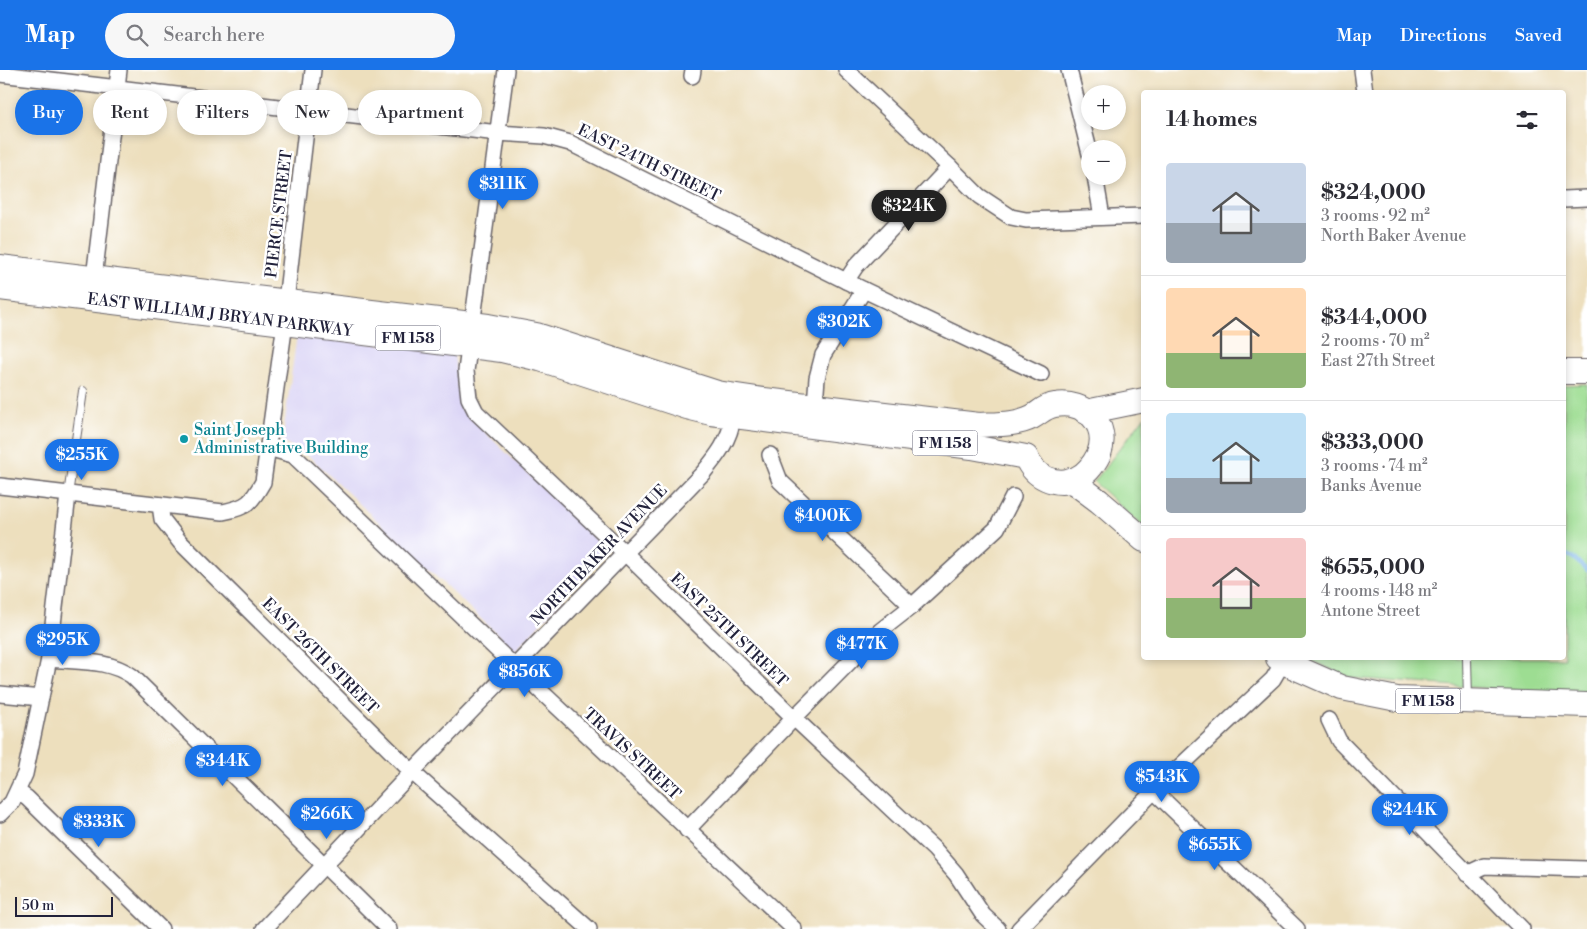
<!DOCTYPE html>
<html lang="en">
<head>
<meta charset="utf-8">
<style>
  body { margin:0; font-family:"Libre Bodoni",serif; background:#f7f7f7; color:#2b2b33; height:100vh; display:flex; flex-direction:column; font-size:19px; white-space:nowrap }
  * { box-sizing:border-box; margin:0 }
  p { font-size:16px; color:#7c7c81 }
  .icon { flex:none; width:28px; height:28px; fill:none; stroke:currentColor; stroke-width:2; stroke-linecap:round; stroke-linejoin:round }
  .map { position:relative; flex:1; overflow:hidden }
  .details { position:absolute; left:1141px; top:20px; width:425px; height:570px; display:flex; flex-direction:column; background:#fff; border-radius:5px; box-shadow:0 2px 8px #0003 }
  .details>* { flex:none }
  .guide { position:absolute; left:15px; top:20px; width:475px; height:45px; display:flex; gap:10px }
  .tools { position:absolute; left:1081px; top:15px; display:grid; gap:10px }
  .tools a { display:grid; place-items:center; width:45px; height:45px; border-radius:50%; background:#fff; box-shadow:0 2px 8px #0003; font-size:25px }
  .scale { position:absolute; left:15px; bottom:12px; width:98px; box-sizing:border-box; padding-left:5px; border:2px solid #22223b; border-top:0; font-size:14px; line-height:18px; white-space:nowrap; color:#22223b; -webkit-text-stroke:4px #fff; paint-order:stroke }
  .price { position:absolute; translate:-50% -42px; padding:0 11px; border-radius:18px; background:#1a73e8; color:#fff; font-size:16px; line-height:32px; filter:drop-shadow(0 1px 2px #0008) }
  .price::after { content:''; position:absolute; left:50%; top:30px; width:15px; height:11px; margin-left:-8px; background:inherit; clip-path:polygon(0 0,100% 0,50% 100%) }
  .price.active { background:#222; color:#fff }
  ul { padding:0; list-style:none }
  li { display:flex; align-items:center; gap:15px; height:125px; padding:0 25px }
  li+li { border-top:1px solid #e1e1e2 }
  li span { display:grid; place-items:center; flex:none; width:140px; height:100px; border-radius:5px; color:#555 }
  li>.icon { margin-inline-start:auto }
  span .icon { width:60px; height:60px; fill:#fffc; stroke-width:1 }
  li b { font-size:21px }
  h2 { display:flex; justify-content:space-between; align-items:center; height:60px; padding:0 25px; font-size:21px }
  .pill { padding:0 18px; border-radius:22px; background:#fff; box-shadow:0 2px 8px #0003; font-size:18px; line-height:45px }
  .pill.active { background:#1a73e8; color:#fff }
  header { display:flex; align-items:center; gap:30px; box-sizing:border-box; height:70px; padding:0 25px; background:#1a73e8; color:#fff }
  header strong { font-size:24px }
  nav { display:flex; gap:28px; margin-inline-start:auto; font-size:18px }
  .search { width:350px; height:45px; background:#f7f7f7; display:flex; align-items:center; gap:12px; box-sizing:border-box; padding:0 18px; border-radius:28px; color:#7c7c81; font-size:19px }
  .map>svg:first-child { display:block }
</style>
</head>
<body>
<header>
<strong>Map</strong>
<div class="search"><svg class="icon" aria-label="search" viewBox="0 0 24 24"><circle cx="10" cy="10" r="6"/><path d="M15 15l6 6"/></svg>Search here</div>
<nav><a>Map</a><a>Directions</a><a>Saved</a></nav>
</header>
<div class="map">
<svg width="1587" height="859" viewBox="0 0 1587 859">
  <rect width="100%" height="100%" fill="#fff"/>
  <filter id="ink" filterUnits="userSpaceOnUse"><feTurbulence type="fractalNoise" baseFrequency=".02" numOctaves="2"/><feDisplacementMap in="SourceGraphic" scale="10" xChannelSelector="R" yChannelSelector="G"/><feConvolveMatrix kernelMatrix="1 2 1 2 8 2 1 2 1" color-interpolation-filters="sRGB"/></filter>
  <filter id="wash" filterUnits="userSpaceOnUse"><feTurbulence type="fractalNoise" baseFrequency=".0096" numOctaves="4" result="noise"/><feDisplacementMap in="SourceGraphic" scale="20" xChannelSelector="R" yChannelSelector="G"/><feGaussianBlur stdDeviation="1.12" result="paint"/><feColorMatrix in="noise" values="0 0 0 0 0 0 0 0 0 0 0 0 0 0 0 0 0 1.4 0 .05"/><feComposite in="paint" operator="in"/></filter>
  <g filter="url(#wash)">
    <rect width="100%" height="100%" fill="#eddfbd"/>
    <!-- built -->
    <path fill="#dcd6f6" d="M297,265l157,18 6,55 148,143 -93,100 -205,-194 -28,-15z"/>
    <!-- green -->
    <g fill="#9ddd92" stroke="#608066">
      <path d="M1587,314v310l-38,-1 -198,-15 -46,-20h259v-273z"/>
      <path d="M1144,347v111l-50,-46z"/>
    </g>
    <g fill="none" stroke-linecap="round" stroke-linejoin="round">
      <!-- stream -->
      <path stroke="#7ab3ea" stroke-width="4" d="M1564,484l8,3 15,13"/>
    </g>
  </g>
  <g filter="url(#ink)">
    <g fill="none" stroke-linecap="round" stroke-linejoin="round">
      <defs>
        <g id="service">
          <path d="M68,425l15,-104"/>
          <path d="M1467,588l1,42"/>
        </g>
        <g id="minor">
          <path d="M506,0l-40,301 3,27 7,14 149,141 169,165 141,132 21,24 27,41 15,14"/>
          <path d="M846,0l104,97 29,29 32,21 15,3 118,-4"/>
          <path d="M1069,0l21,84"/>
          <path d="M1362,0l3,22"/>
          <path d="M0,4l498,59 46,3 26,7 294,147 177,84"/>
          <path d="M692,6l1,-6"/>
          <path d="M1095,106l7,41"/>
          <path d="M1564,129l23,-1"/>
          <path d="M94,208l25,-208"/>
          <path d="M846,211l10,-15 94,-99"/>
          <path d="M286,231l27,-231"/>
          <path d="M815,335l2,-27 6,-23 41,-65"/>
          <path d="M268,378l25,7 222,212 279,262"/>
          <path d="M770,385l10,26 132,125"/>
          <path d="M0,416l223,26c25,-5 28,-9 40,-30l22,-159"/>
          <path d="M160,435l2,14 18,23 232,230 177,157"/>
          <path d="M49,589c29,3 59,0 83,17l257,253"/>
          <path d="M0,624l41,4"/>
          <path d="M1329,650l10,21 183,188"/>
          <path d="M1154,721l143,138"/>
          <path d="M18,722l9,6 134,131"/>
          <path d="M0,744l12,-12 13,-28 24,-115 19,-164"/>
          <path d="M687,760l107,-112 86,-87 32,-25 85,-78 16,-31"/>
          <path d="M1467,804l17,-8 103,3"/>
          <path d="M264,859l148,-157 291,-299c14,-17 27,-33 30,-56"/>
          <path d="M1019,859l135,-138 119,-112 10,-17"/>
        </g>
        <g id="primary">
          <path d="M0,197l488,59 48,9 181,58 47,7 215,25c17,-1 37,0 53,-8 8,-4 13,-11 23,-12 30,-5 55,19 44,49 -5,10 -12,20 -23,25 -21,8 -42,-2 -50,-22l-54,-10 -261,-34 -24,-6 -147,-48 -38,-9 -502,-62"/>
          <path d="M1564,302h23"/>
          <path d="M1086,342l58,-12"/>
          <path d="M1071,410l28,21 45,39"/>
          <path d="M1278,588l5,4 59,26 55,11 190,6"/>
        </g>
      </defs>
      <!-- service casing -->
      <use href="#service" stroke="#696468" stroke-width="10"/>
      <!-- minor casing -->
      <use href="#minor" stroke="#696468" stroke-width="18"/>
      <!-- primary casing -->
      <use href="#primary" stroke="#696468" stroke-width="26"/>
      <!-- service -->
      <use href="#service" stroke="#fff" stroke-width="8"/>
      <!-- minor -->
      <use href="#minor" stroke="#fff" stroke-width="15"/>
      <!-- primary -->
      <use href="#primary" stroke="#fff" stroke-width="24"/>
    </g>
  </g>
  <!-- markers -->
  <circle fill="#0f9aa8" stroke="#fff" stroke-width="2" cx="184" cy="369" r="5"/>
  <g text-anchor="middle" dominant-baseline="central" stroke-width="5" stroke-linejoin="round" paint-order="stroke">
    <!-- shield labels -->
    <g fill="#fff" stroke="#646476" stroke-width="1">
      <rect x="375.5" y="255.5" width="65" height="25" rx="4"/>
      <rect x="912.5" y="360.5" width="65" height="25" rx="4"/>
      <rect x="1395.5" y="618.5" width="65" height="25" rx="4"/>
    </g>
    <g font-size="15" font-weight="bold" fill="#22223b">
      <text x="408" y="268">FM 158</text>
      <text x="945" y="373">FM 158</text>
      <text x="1428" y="631">FM 158</text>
    </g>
    <!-- street labels -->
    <g font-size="16" fill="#22223b" stroke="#fff">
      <text transform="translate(649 93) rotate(26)">EAST 24TH STREET</text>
      <text transform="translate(279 144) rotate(-83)">PIERCE STREET</text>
      <text transform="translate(220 245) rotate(7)">EAST WILLIAM J BRYAN PARKWAY</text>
      <text transform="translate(599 485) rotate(-46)">NORTH BAKER AVENUE</text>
      <text transform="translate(729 560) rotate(44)">EAST 25TH STREET</text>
      <text transform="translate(320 586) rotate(45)">EAST 26TH STREET</text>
      <text transform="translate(632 684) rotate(43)">TRAVIS STREET</text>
    </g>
    <!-- culture labels -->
    <g font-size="16" fill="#0d838f" stroke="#fff" text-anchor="start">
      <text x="194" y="360">Saint Joseph<tspan x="194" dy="18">Administrative Building</tspan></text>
    </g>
  </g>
</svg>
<div class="tools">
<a>+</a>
<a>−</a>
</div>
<div class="scale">50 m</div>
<b class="price" style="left:503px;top:140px">$311K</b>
<b class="price active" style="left:909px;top:162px">$324K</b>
<b class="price" style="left:844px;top:278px">$302K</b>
<b class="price" style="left:82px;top:411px">$255K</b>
<b class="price" style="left:823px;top:472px">$400K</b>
<b class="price" style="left:63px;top:596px">$295K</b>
<b class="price" style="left:862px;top:600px">$477K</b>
<b class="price" style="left:525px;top:628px">$856K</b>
<b class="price" style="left:223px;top:717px">$344K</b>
<b class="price" style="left:1162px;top:733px">$543K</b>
<b class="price" style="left:1410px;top:766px">$244K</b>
<b class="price" style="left:327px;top:770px">$266K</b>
<b class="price" style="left:99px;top:778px">$333K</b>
<b class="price" style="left:1215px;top:801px">$655K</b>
<div class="guide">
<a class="pill active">Buy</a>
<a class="pill">Rent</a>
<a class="pill">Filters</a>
<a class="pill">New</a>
<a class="pill">Apartment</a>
</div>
<section class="details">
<h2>14 homes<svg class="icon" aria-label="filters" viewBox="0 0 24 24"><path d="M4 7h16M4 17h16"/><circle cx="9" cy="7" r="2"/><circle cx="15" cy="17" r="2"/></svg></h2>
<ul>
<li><span style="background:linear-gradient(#c9d6e8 60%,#9aa5b1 0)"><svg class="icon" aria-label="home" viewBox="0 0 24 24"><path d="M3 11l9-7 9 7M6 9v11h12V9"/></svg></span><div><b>$324,000</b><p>3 rooms · 92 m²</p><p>North Baker Avenue</p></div></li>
<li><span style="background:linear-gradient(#ffd9b3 65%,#8fb573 0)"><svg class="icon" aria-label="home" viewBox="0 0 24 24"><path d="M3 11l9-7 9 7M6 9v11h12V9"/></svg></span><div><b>$344,000</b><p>2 rooms · 70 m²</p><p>East 27th Street</p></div></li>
<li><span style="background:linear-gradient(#bfe0f5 65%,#9aa5b1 0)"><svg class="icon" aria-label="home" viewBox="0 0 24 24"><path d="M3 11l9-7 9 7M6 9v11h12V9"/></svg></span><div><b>$333,000</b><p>3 rooms · 74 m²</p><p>Banks Avenue</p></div></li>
<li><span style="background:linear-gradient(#f6c9c9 60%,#8fb573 0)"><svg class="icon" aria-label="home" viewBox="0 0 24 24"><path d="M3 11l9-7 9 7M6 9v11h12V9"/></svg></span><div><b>$655,000</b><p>4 rooms · 148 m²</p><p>Antone Street</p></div></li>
</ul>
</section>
</div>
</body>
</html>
